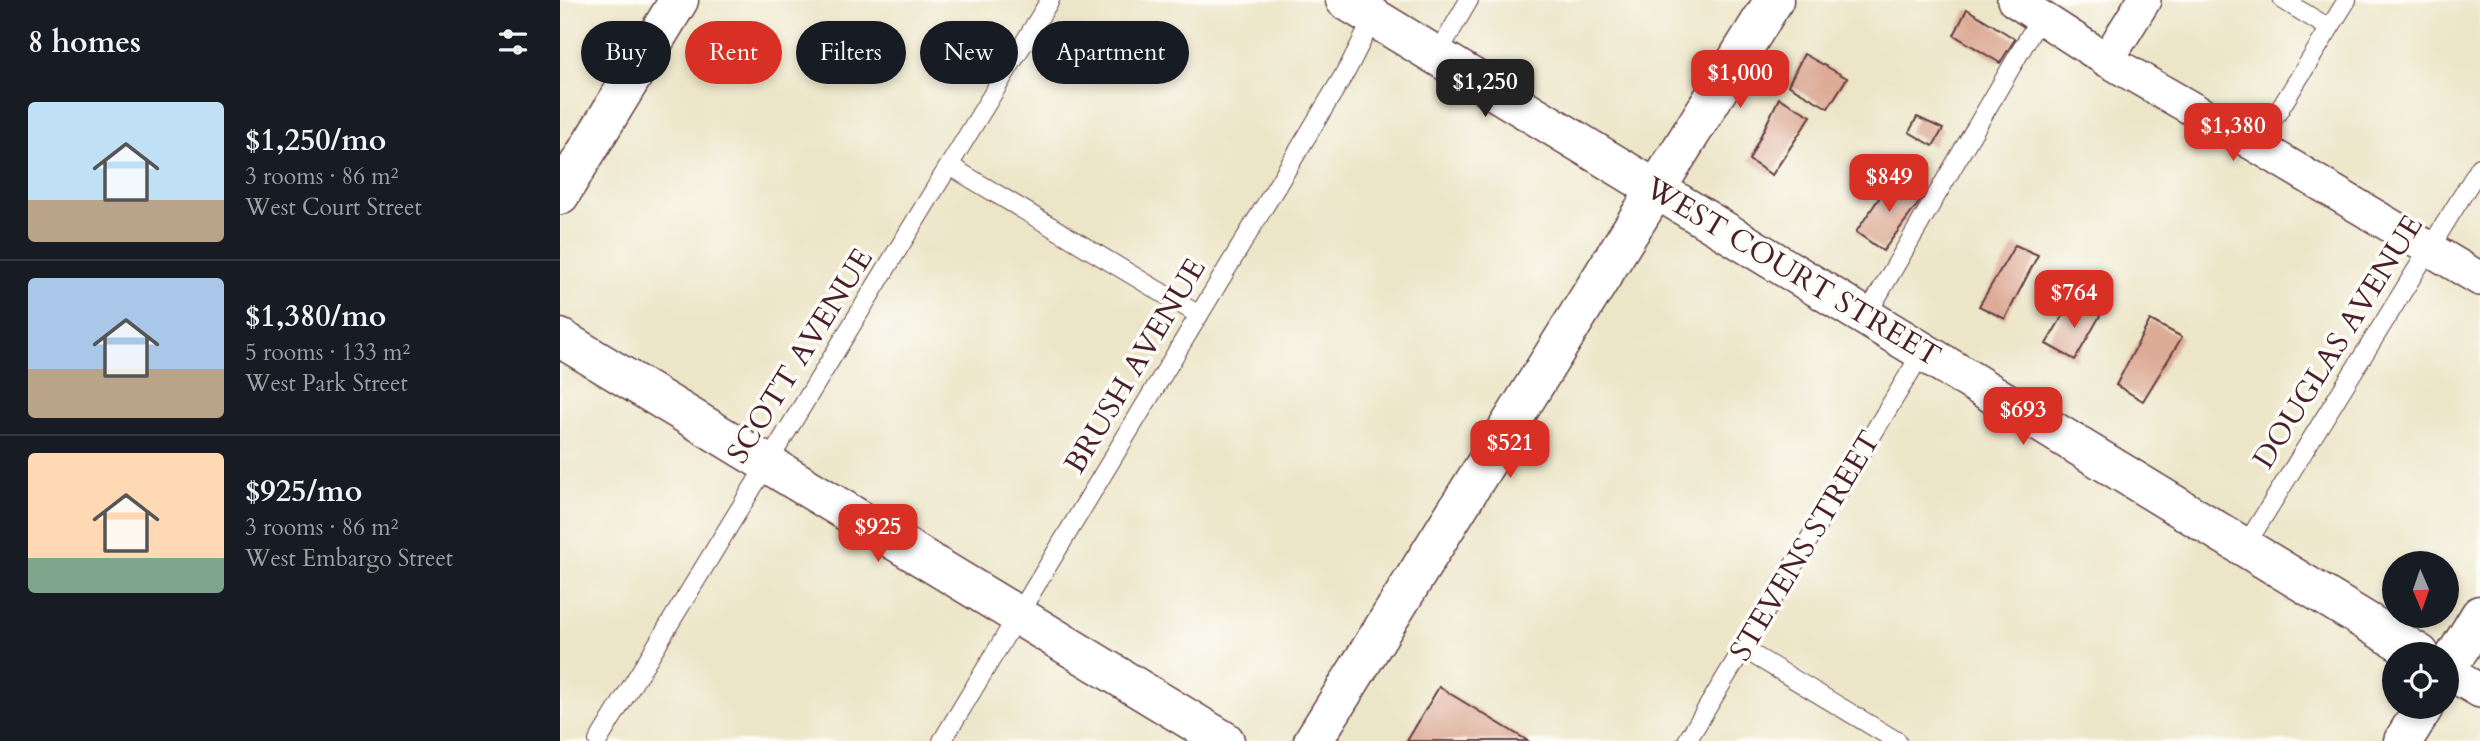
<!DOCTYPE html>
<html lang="en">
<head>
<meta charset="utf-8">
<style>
  body { margin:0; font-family:Cardo,serif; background:#242831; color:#f1f3f6; height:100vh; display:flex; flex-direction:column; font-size:26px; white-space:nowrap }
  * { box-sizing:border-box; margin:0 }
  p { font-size:23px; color:#9ea1a6 }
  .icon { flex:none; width:38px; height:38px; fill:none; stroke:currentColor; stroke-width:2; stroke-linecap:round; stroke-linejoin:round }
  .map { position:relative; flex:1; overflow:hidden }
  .panel { display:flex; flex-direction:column; background:#171b24; width:560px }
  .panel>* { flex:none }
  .hud { position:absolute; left:21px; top:21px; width:665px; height:63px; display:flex; gap:14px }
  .needle { width:46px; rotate:178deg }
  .buttons { position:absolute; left:1822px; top:551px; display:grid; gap:14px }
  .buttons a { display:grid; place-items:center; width:77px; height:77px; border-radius:50%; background:#171b24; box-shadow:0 4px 10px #0003; font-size:35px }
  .price { position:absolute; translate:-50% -60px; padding:0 16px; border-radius:14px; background:#d93025; color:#fff; font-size:23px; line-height:46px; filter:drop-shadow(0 2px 4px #0008) }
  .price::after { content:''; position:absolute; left:50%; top:42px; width:21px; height:16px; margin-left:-10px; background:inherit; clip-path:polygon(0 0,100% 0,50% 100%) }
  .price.active { background:#222; color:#fff }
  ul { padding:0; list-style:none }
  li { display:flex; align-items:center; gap:21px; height:175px; padding:0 28px }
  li+li { border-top:2px solid #363941 }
  li span { display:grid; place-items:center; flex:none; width:196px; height:140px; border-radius:7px; color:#555 }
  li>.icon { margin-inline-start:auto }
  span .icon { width:84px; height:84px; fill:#fffc; stroke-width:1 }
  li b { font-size:30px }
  h2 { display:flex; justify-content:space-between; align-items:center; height:84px; padding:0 28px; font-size:30px }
  .tag { padding:0 24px; border-radius:32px; background:#171b24; box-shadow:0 4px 10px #0003; font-size:24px; line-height:63px }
  .tag.active { background:#d93025; color:#fff }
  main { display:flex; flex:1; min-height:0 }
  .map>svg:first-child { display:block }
</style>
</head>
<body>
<main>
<section class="panel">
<h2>8 homes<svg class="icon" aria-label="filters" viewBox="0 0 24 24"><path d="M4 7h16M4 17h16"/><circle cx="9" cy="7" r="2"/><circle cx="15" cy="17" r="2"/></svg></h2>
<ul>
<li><span style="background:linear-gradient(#bfe0f5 70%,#b9a48a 0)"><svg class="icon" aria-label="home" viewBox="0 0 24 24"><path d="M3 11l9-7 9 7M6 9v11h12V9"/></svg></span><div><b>$1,250/mo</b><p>3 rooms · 86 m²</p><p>West Court Street</p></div></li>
<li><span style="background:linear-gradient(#a9c7e8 65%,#b9a48a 0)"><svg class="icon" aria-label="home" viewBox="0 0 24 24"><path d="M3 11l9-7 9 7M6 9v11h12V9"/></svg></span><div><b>$1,380/mo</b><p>5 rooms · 133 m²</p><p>West Park Street</p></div></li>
<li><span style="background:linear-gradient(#ffd9b3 75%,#7fa58c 0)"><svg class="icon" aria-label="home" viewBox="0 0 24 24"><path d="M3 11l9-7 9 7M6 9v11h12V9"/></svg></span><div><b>$925/mo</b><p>3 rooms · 86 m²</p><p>West Embargo Street</p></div></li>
</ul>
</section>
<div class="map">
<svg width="1920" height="741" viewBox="0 0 1920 741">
  <rect width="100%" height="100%" fill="#fdfcf7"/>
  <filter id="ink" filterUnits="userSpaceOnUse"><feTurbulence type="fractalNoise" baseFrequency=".0143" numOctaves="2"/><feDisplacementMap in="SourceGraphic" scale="14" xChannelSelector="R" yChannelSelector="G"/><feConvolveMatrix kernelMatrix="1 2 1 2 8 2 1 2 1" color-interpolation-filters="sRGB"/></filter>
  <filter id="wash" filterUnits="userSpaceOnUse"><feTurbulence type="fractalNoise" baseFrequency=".00686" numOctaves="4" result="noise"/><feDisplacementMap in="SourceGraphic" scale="28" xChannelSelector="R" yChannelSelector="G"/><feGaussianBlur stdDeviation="1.57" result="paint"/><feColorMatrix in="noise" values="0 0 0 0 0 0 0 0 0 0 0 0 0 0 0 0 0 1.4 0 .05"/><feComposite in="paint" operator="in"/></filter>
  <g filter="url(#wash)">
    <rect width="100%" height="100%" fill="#ece5c7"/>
    <g id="blocks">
      <!-- building -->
      <g fill="#ddab96">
        <path d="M1407,9l48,30 -15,24 -46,-28z"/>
        <path d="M1244,54l43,24 -19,30 -40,-23z"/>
        <path d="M1219,98l32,18 -39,59 -23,-15z"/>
        <path d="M1357,117l26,12 -10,17 -24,-14z"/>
        <path d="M1332,179l31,18 -40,54 -27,-19z"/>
        <path d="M1455,245l23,10 -33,64 -26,-13z"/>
        <path d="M1512,300l29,14 -26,46 -29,-16z"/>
        <path d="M1590,320l32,17 -39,64 -27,-16z"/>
        <path d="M879,687l89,54h-121z"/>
      </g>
    </g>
  </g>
  <g filter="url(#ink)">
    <use href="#blocks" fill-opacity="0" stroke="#623d42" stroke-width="2"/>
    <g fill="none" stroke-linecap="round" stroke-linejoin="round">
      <defs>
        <g id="service">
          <path d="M1723,0l46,28"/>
          <path d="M877,55l32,-55"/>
          <path d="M1697,146l90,-146"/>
          <path d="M390,166l249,149"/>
          <path d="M1306,316l175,-300"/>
          <path d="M1684,548l236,-381"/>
          <path d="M1182,648l155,93"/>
          <path d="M38,741l452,-741"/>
          <path d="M382,741l406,-673 26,-51"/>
          <path d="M1127,741l236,-390"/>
        </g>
        <g id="minor">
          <path d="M1454,0l93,60 150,86 223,133"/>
          <path d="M1547,60l37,-60"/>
          <path d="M1886,671l34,20"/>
        </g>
        <g id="tertiary">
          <path d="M785,0l1075,654"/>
          <path d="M0,195l119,-195"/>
          <path d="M0,338l665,403"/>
          <path d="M1886,671l34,-56"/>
          <path d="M753,741l461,-741"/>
          <path d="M1843,741l21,-34"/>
        </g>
      </defs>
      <!-- service casing -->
      <use href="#service" stroke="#623d42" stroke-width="20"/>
      <!-- minor casing -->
      <use href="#minor" stroke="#623d42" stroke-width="36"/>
      <!-- tertiary casing -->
      <use href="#tertiary" stroke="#623d42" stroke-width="41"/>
      <!-- service -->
      <use href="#service" stroke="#fff" stroke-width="18"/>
      <!-- minor -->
      <use href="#minor" stroke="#fff" stroke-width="33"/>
      <!-- tertiary -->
      <use href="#tertiary" stroke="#fff" stroke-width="38"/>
    </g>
  </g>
  <g text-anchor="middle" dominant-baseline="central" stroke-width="7" stroke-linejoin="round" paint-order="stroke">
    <!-- street labels -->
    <g font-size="30" fill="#4a1f2b" stroke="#fdfcf7">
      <text transform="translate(1233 272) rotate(31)">WEST COURT STREET</text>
      <text transform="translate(1778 342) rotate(-58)">DOUGLAS AVENUE</text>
      <text transform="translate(240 356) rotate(-58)">SCOTT AVENUE</text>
      <text transform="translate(575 366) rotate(-59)">BRUSH AVENUE</text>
      <text transform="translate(1245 546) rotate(-59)">STEVENS STREET</text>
    </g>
  </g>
</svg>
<div class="buttons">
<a><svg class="needle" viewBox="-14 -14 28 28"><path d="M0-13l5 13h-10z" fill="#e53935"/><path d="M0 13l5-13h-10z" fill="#9ea1a6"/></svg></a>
<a><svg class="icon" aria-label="locate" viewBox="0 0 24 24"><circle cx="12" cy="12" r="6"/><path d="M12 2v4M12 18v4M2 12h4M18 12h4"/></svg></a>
</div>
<b class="price" style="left:1180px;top:110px">$1,000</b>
<b class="price active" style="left:925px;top:119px">$1,250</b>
<b class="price" style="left:1673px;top:163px">$1,380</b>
<b class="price" style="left:1329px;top:214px">$849</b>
<b class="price" style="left:1514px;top:330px">$764</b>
<b class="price" style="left:1463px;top:447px">$693</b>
<b class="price" style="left:950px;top:480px">$521</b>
<b class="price" style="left:318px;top:564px">$925</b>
<div class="hud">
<a class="tag">Buy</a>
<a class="tag active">Rent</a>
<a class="tag">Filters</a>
<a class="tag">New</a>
<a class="tag">Apartment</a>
</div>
</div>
</main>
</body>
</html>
